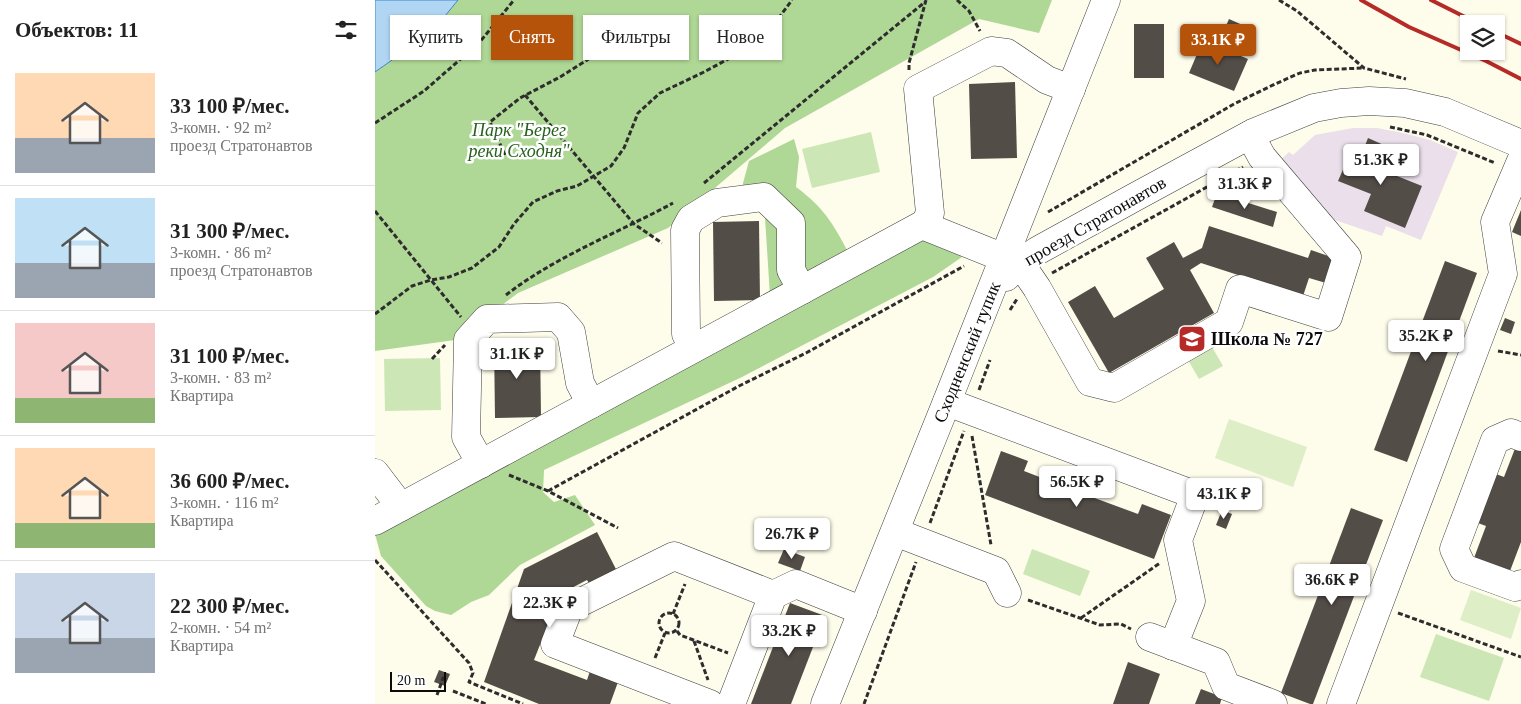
<!DOCTYPE html>
<html lang="ru">
<head>
<meta charset="utf-8">
<style>
  body { margin:0; font-family:Georgia,serif; background:#f2f2f2; color:#222; height:100vh; display:flex; flex-direction:column; font-size:19px; white-space:nowrap }
  * { box-sizing:border-box; margin:0 }
  p { font-size:16px; color:#767676 }
  .icon { flex:none; width:28px; height:28px; fill:none; stroke:currentColor; stroke-width:2; stroke-linecap:round; stroke-linejoin:round }
  .map { position:relative; flex:1; overflow:hidden }
  .drawer { display:flex; flex-direction:column; background:#fff; width:375px }
  .drawer>* { flex:none }
  .guide { position:absolute; left:15px; top:15px; width:475px; height:45px; display:flex; gap:10px }
  .tools { position:absolute; left:1085px; top:15px; display:grid; gap:10px }
  .tools a { display:grid; place-items:center; width:45px; height:45px; border-radius:0px; background:#fff; box-shadow:0 1px 4px #0004; font-size:25px }
  .scale { position:absolute; left:15px; bottom:12px; width:56px; box-sizing:border-box; padding-left:5px; border:2px solid #0b0b0b; border-top:0; font-size:14px; line-height:18px; white-space:nowrap; color:#0b0b0b; -webkit-text-stroke:4px #fff; paint-order:stroke }
  .price { position:absolute; translate:-50% -42px; padding:0 11px; border-radius:5px; background:#fff; color:#222; font-size:16px; line-height:32px; filter:drop-shadow(0 1px 2px #0008) }
  .price::after { content:''; position:absolute; left:50%; top:30px; width:15px; height:11px; margin-left:-8px; background:inherit; clip-path:polygon(0 0,100% 0,50% 100%) }
  .price.selected { background:#b45309; color:#fff }
  ul { padding:0; list-style:none }
  li { display:flex; align-items:center; gap:15px; height:125px; padding:0 15px }
  li+li { border-top:1px solid #e0e0e0 }
  li span { display:grid; place-items:center; flex:none; width:140px; height:100px; border-radius:0px; color:#555 }
  li>.icon { margin-inline-start:auto }
  span .icon { width:60px; height:60px; fill:#fffc; stroke-width:1 }
  li b { font-size:21px }
  h2 { display:flex; justify-content:space-between; align-items:center; height:60px; padding:0 15px; font-size:21px }
  .chip { padding:0 18px; border-radius:0px; background:#fff; box-shadow:0 1px 4px #0004; font-size:18px; line-height:45px }
  .chip.selected { background:#b45309; color:#fff }
  main { display:flex; flex:1; min-height:0 }
  .map>svg:first-child { display:block }
</style>
</head>
<body>
<main>
<section class="drawer">
<h2>Объектов: 11<svg class="icon" aria-label="filters" viewBox="0 0 24 24"><path d="M4 7h16M4 17h16"/><circle cx="9" cy="7" r="2"/><circle cx="15" cy="17" r="2"/></svg></h2>
<ul>
<li><span style="background:linear-gradient(#ffd9b3 65%,#9aa5b1 0)"><svg class="icon" aria-label="home" viewBox="0 0 24 24"><path d="M3 11l9-7 9 7M6 9v11h12V9"/></svg></span><div><b>33 100 ₽/мес.</b><p>3-комн. · 92 m²</p><p>проезд Стратонавтов</p></div></li>
<li><span style="background:linear-gradient(#bfe0f5 65%,#9aa5b1 0)"><svg class="icon" aria-label="home" viewBox="0 0 24 24"><path d="M3 11l9-7 9 7M6 9v11h12V9"/></svg></span><div><b>31 300 ₽/мес.</b><p>3-комн. · 86 m²</p><p>проезд Стратонавтов</p></div></li>
<li><span style="background:linear-gradient(#f6c9c9 75%,#8fb573 0)"><svg class="icon" aria-label="home" viewBox="0 0 24 24"><path d="M3 11l9-7 9 7M6 9v11h12V9"/></svg></span><div><b>31 100 ₽/мес.</b><p>3-комн. · 83 m²</p><p>Квартира</p></div></li>
<li><span style="background:linear-gradient(#ffd9b3 75%,#8fb573 0)"><svg class="icon" aria-label="home" viewBox="0 0 24 24"><path d="M3 11l9-7 9 7M6 9v11h12V9"/></svg></span><div><b>36 600 ₽/мес.</b><p>3-комн. · 116 m²</p><p>Квартира</p></div></li>
<li><span style="background:linear-gradient(#c9d6e8 65%,#9aa5b1 0)"><svg class="icon" aria-label="home" viewBox="0 0 24 24"><path d="M3 11l9-7 9 7M6 9v11h12V9"/></svg></span><div><b>22 300 ₽/мес.</b><p>2-комн. · 54 m²</p><p>Квартира</p></div></li>
</ul>
</section>
<div class="map">
<svg width="1146" height="704" viewBox="0 0 1146 704">
  <rect width="100%" height="100%" fill="#fefcea"/>
  <!-- industrial -->
  <path fill="#eadfea" d="M978,128h24l26,5 27,7 28,12 -37,88 -35,-14 -4,10 -62,-21 -44,-51 13,-12 4,3 22,-20z"/>
  <!-- green -->
  <g fill="#cce7b5">
    <path d="M496,132l9,40 -68,16 -10,-39z"/>
    <path d="M833,340l15,26 -24,13 -15,-26z"/>
    <path d="M65,358l1,52 -56,1 -1,-52z"/>
    <path d="M657,549l58,22 -10,25 -57,-22z"/>
    <path d="M1061,634l68,24 -15,43 -69,-24z"/>
  </g>
  <!-- forest -->
  <g fill="#afd795">
    <path d="M83,0h594l-13,33 -60,-14 -194,109 -117,100 -150,65 -63,47 -80,11v-279l57,-40z"/>
    <path d="M419,139l5,18 -3,30c28,21 37,36 53,67l79,-20 26,12 8,11 -29,20 -191,100 -198,93 -1,22 11,10 21,-7 20,30 -75,40 -31,30 -18,7 -20,13 -16,-4 -9,-5 -45,-50 -6,-22 396,-222 -6,-95 -23,-30 7,-26z"/>
  </g>
  <!-- pitch -->
  <g fill="#deeec7">
    <path d="M854,419l78,28 -14,40 -78,-29z"/>
    <path d="M1096,590l50,18 -10,31 -51,-19z"/>
  </g>
  <!-- water -->
  <path fill="#b0d6f4" stroke="#3a87c9" d="M0,0h83l-26,32 -57,40z"/>
  <!-- building -->
  <g fill="#534d48">
    <path d="M854,19l27,12 -7,17 -28,-11z"/>
    <rect x="759" y="24" width="30" height="54"/>
    <path d="M828,40l45,19 -14,32 -45,-18z"/>
    <path d="M640,82l2,76 -46,1 -2,-75z"/>
    <path d="M993,138l18,8 -9,22 45,18 -17,42 -41,-17 7,-17 -33,-13 11,-25 10,5z"/>
    <path d="M842,193l60,19 -4,15 -61,-20z"/>
    <path d="M1146,210v26l-9,-4z"/>
    <path d="M384,221l1,79 -46,1 -1,-79z"/>
    <path d="M834,226l99,32 3,-8 23,8 -8,25 -17,-5 -6,18 -102,-33 -11,7 24,43 -105,60 -41,-71 27,-16 19,32 50,-29 -18,-31 28,-16 9,16 19,-10z"/>
    <path d="M1070,261l32,12 -70,189 -33,-12z"/>
    <path d="M1130,318l10,4 -4,12 -11,-4z"/>
    <path d="M119,342h46l1,75 -46,1z"/>
    <path d="M1141,446l5,1v95l-11,29 -36,-13 12,-32 -8,-3 18,-49 8,3z"/>
    <path d="M626,451l27,10 -4,10 57,22 57,21 4,-10 29,11 -17,44 -169,-64z"/>
    <path d="M976,508l32,12 -70,184h-3l-29,-11z"/>
    <path d="M847,510l10,4 -6,15 -10,-4z"/>
    <path d="M222,532l22,43 -27,13 -5,-8 -27,14 -26,66 53,20 3,-9 28,11 -8,22h-71l-55,-22 40,-113z"/>
    <path d="M409,549l21,8 -5,14 -22,-8z"/>
    <path d="M415,603l35,13 -34,88h-40z"/>
    <path d="M753,662l32,12 -11,30h-36z"/>
    <path d="M64,670l11,4 -5,12 -11,-4z"/>
    <path d="M826,689l21,8 -2,7h-25z"/>
  </g>
  <g fill="none" stroke-linecap="round" stroke-linejoin="round">
    <defs>
      <g id="minor">
        <path d="M549,226l6,-13 -12,-124 73,-38 16,2 40,27 24,9"/>
        <path d="M645,263l17,25 53,94 24,6 115,-66 11,-33 88,28 19,-60 -85,-100 -12,-22"/>
        <path d="M631,277l14,-14 17,-12 98,-54 118,-64 61,-25 27,-5 28,-2 36,2 40,9 76,32"/>
        <path d="M319,348l-8,-14 -1,-104 6,-11 26,-16 47,-6 27,26v47l11,20"/>
        <path d="M572,402l248,93 -17,45 13,61 -18,45"/>
        <path d="M1146,437l-10,-4 -16,7 -41,109 9,19 52,19 6,-3"/>
        <path d="M106,464l-15,-27 2,-97 19,-21 71,-2 13,15 9,51 11,21"/>
        <path d="M0,473l26,34"/>
        <path d="M0,521l547,-296 82,33"/>
        <path d="M520,532l101,39 11,22"/>
        <path d="M775,637l66,25 10,24 47,18"/>
        <path d="M335,704l-155,-60 14,-36 105,-52 99,39"/>
        <path d="M356,704l42,-109 23,-11 67,27"/>
        <path d="M450,704c95,-234 189,-469 281,-704"/>
        <path d="M966,704l162,-430 -8,-52 26,-61"/>
      </g>
    </defs>
    <!-- minor casing -->
    <use href="#minor" stroke="#3e3e3e" stroke-width="29"/>
    <!-- path -->
    <g stroke="#2d2d2d" stroke-width="3" stroke-dasharray="5 2.5" stroke-linecap="butt">
      <path d="M582,0l12,11 11,20"/>
      <path d="M904,0l18,11 67,57 42,11"/>
      <path d="M534,70v-7l17,-63"/>
      <path d="M150,95l109,129 28,19"/>
      <path d="M0,123l49,-32 55,-48 35,-43"/>
      <path d="M1015,127l37,8 68,28"/>
      <path d="M130,155l-15,-33 30,-24 40,-21 54,-34"/>
      <path d="M329,183l221,-181"/>
      <path d="M0,211l86,106"/>
      <path d="M673,212l186,-108 41,-20 25,-11 15,-3 49,-2"/>
      <path d="M677,273l191,-106"/>
      <path d="M131,295c50,-39 112,-62 167,-92"/>
      <path d="M635,310l7,-11"/>
      <path d="M0,314l37,-28 19,-6 18,-3 23,-9 27,-21 15,-23 19,-22 24,-11 20,-5 34,-20 13,-18 14,-35 22,-20 44,-21 39,-21 29,-24 20,-27"/>
      <path d="M1123,351l23,4"/>
      <path d="M57,359l13,-14"/>
      <path d="M604,390l11,-30"/>
      <path d="M597,436l19,109"/>
      <path d="M134,475l39,16 70,37"/>
      <path d="M173,491l191,-105 67,-33 158,-87"/>
      <path d="M555,523l34,-92"/>
      <path d="M0,560l94,103 4,10 -4,9 54,22"/>
      <path d="M653,600l72,25 21,-1 10,5"/>
      <circle cx="294" cy="623" r="10"/>
      <path d="M1023,613l123,44"/>
      <path d="M298,614l12,-30"/>
      <path d="M706,618l79,-55"/>
      <path d="M302,631l3,4 48,18"/>
      <path d="M319,641l14,39"/>
      <path d="M280,658l10,-25"/>
      <path d="M78,691l33,13"/>
      <path d="M62,695l6,-17 -1,-1"/>
      <path d="M489,704l52,-142"/>
    </g>
    <!-- minor -->
    <use href="#minor" stroke="#fff" stroke-width="28"/>
    <!-- rail -->
    <g stroke="#b62a28" stroke-width="4">
      <path d="M986,0l48,27 77,34 35,18"/>
      <path d="M1056,0l48,24"/>
      <path d="M1121,32l25,12"/>
    </g>
  </g>
  <!-- icons -->
  <defs>
    <symbol id="school-square" viewBox="-11 -11 22 22"><rect x="-9" y="-9" width="18" height="18" rx="4" fill="#b62a28" stroke="#fff"/><path d="M0-5L7-2L0 1L-7-2ZM-4 1L0 2.5L4 1V4Q0 6-4 4Z" fill="#fff"/></symbol>
  </defs>
  <g fill-rule="evenodd">
    <use href="#school-square" x="801" y="323" width="32" height="32"/>
  </g>
  <g text-anchor="middle" dominant-baseline="central" stroke-width="5" stroke-linejoin="round" paint-order="stroke">
    <!-- park labels -->
    <g font-size="18" font-style="italic" fill="#28601e" stroke="#fff">
      <text x="144" y="130">Парк "Берег<tspan x="144" dy="21">реки Сходня"</tspan></text>
    </g>
    <!-- street labels -->
    <g font-size="18" fill="#0b0b0b" stroke="#fff">
      <text transform="translate(720 221) rotate(-30)">проезд Стратонавтов</text>
      <text transform="translate(592 352) rotate(-68)">Сходненский тупик</text>
    </g>
    <!-- poi labels -->
    <g font-size="18" font-weight="bold" fill="#0b0b0b" stroke="#fff" text-anchor="start">
      <text x="836" y="339">Школа № 727</text>
    </g>
  </g>
</svg>
<div class="tools">
<a><svg class="icon" aria-label="layers" viewBox="0 0 24 24"><path d="M12 4l9 5-9 5-9-5zM3 14l9 5 9-5"/></svg></a>
</div>
<div class="scale">20 m</div>
<b class="price selected" style="left:843px;top:66px">33.1K ₽</b>
<b class="price" style="left:1006px;top:186px">51.3K ₽</b>
<b class="price" style="left:870px;top:210px">31.3K ₽</b>
<b class="price" style="left:1051px;top:362px">35.2K ₽</b>
<b class="price" style="left:142px;top:380px">31.1K ₽</b>
<b class="price" style="left:702px;top:508px">56.5K ₽</b>
<b class="price" style="left:849px;top:520px">43.1K ₽</b>
<b class="price" style="left:417px;top:560px">26.7K ₽</b>
<b class="price" style="left:957px;top:606px">36.6K ₽</b>
<b class="price" style="left:175px;top:629px">22.3K ₽</b>
<b class="price" style="left:414px;top:657px">33.2K ₽</b>
<div class="guide">
<a class="chip">Купить</a>
<a class="chip selected">Снять</a>
<a class="chip">Фильтры</a>
<a class="chip">Новое</a>
</div>
</div>
</main>
</body>
</html>
